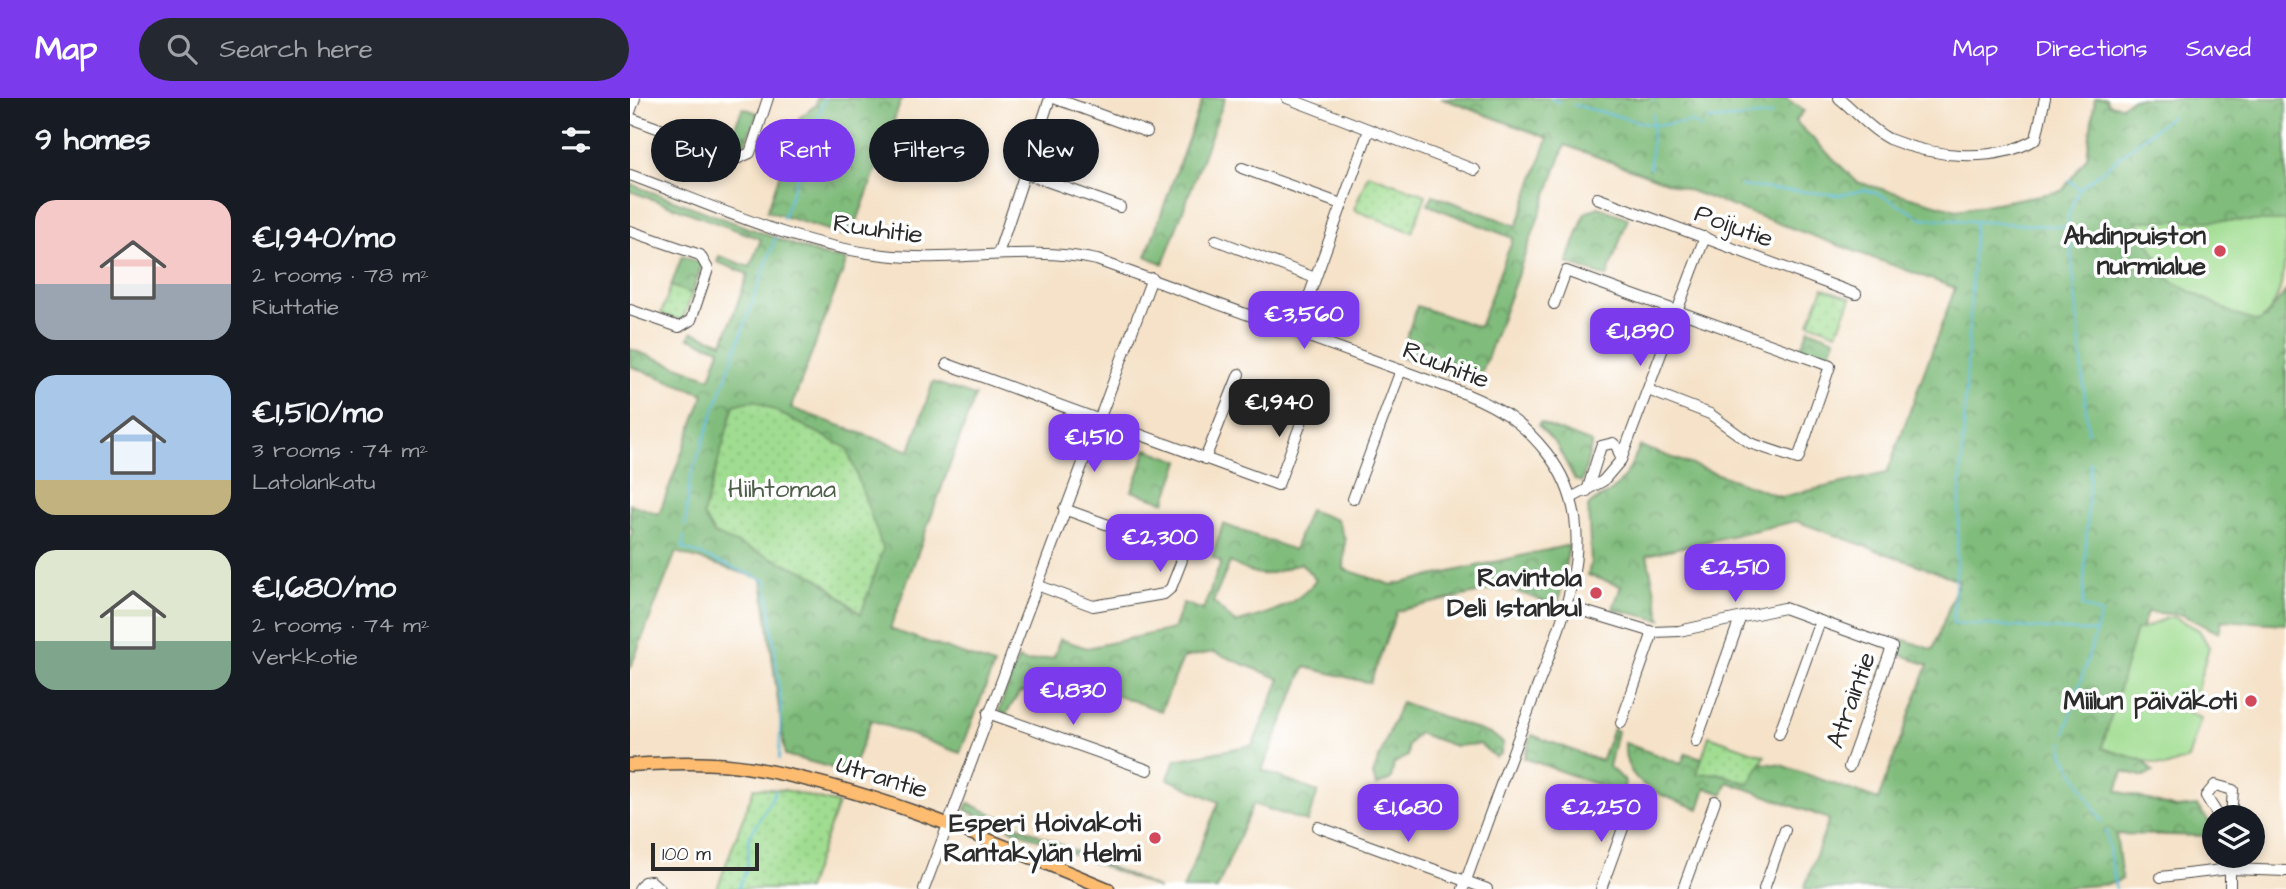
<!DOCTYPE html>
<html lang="en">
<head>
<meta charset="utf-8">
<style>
  body { margin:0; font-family:"Architects Daughter",sans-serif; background:#242831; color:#f1f3f6; height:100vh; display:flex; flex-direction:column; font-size:26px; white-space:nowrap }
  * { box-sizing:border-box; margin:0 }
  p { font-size:23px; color:#9ea1a6 }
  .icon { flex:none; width:38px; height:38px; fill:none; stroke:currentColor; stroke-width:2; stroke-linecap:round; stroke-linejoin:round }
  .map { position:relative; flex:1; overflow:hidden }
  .details { display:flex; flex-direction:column; background:#171b24; width:630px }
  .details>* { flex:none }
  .hud { position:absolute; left:21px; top:21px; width:665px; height:63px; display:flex; gap:14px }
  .fabs { position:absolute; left:1572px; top:707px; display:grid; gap:14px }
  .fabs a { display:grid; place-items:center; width:63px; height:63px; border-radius:50%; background:#171b24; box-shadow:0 4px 10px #0003; font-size:35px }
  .scale { position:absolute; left:21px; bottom:18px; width:108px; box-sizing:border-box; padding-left:7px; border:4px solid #2b2b2b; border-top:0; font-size:19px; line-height:24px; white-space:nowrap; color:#2b2b2b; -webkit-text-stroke:5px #fff; paint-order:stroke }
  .price { position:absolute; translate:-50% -60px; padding:0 16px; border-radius:14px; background:#7c3aed; color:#fff; font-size:23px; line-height:46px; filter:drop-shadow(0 2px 4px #0008) }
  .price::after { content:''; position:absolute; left:50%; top:42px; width:21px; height:16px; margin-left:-10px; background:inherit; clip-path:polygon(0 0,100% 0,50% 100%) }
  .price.current { background:#222; color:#fff }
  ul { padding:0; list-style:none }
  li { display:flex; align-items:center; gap:21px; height:175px; padding:0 35px }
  li span { display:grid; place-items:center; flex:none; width:196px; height:140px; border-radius:21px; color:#555 }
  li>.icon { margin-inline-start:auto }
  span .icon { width:84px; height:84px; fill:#fffc; stroke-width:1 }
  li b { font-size:30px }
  h2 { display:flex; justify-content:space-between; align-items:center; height:84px; padding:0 35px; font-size:30px }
  .tag { padding:0 24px; border-radius:32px; background:#171b24; box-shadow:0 4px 10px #0003; font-size:24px; line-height:63px }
  .tag.current { background:#7c3aed; color:#fff }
  header { display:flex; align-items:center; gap:42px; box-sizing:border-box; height:98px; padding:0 35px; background:#7c3aed; color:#fff }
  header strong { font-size:33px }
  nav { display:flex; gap:38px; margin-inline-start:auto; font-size:24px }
  .search { width:490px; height:63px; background:#242831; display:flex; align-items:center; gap:18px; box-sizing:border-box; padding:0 24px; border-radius:38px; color:#9ea1a6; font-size:26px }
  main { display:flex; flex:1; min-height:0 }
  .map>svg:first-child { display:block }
</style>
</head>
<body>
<header>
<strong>Map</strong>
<div class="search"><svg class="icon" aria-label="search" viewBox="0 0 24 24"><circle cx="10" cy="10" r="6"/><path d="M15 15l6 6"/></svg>Search here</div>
<nav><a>Map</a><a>Directions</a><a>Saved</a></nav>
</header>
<main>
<section class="details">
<h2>9 homes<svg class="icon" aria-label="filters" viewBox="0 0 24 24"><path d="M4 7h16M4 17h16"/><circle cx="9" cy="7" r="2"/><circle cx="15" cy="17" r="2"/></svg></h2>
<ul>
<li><span style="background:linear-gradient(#f6c9c9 60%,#9aa5b1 0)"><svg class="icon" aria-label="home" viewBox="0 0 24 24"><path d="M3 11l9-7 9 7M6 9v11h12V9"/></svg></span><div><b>€1,940/mo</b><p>2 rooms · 78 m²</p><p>Riuttatie</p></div></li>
<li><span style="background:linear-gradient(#a9c7e8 75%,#c2b280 0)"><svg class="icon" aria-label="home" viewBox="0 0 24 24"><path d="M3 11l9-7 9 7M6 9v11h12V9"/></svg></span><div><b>€1,510/mo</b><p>3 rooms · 74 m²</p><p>Latolankatu</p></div></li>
<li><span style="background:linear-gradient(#dfe7d0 65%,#7fa58c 0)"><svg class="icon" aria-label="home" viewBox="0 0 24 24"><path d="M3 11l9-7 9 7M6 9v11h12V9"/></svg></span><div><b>€1,680/mo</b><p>2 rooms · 74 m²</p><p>Verkkotie</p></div></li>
</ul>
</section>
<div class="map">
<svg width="1656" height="791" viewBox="0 0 1656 791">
  <defs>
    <pattern id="forest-crowns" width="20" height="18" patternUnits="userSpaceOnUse" patternTransform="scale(1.75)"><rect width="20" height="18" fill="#80bc7b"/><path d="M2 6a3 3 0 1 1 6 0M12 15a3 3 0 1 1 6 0" fill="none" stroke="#699965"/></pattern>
    <pattern id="park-dots" width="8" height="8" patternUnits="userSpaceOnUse" patternTransform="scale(1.75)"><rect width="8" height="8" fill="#a0dd91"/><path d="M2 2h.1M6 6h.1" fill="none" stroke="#8abe7d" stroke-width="1.8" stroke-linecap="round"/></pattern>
  </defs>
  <rect width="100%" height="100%" fill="#fff"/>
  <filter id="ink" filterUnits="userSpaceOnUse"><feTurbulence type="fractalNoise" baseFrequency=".0143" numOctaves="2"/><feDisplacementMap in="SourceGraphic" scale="14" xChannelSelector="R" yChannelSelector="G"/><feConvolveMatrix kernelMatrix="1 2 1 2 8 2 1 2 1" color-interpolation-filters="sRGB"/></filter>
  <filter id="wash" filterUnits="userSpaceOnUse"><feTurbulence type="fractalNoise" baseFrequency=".00686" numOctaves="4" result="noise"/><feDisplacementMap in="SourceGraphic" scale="28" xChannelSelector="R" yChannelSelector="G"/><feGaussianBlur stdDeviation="1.57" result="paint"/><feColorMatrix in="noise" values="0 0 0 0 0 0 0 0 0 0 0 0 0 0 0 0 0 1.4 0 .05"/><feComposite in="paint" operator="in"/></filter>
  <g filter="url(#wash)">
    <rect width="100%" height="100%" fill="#f5e2c8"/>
    <!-- forest -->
    <g fill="url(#forest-crowns)" stroke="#567453" stroke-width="2" fill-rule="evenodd">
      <path d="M187,0h85l-46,126 -9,12 -80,-25 32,-93 17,-13z"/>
      <path d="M573,0h22l-62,166 -17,-8z"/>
      <path d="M811,0h345l18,13 -9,10 62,61 100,28 105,-19 25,-34 8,-59h11l2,6 13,2 12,-8h153v123h-149l99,94 22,7 7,-4 21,-27v333l-64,-4 -3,13 -36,-18 -36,-3 -45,136 42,13 9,11 -9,5 -21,-6 -6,20 59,17 21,-2 17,22v8l-98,-2 6,45 -12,5 -64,5h-242l25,-70 -101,-37 -5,12 -17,-6 -7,21c-34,-13 -77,-22 -74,-66l56,21 5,-11 16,5 -4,16 21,-1 29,11 13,-21 20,2 97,35 50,-135 -31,-12 5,-14 31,11 26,-70 -163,-59 -149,34 14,65 -48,-11 8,-23 -33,-11 3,-14 -3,-54c5,-8 11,-8 19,-13 17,-11 25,-30 33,-48l141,51 106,-24 68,-185 -390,-143 -88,241 -77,-29 17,-51 62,21 34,-89 -85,-33 5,-10 84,31 31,-88z"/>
      <path d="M113,10l15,5 -16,36 -14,-6z"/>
      <path d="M0,86l191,71 26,5 -56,148 119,43 23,-69 42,14 -85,233 104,36 -34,88 -89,-33 -20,53 -66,-18 -23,-176 -86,-27 -46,117v-131l3,-9 -3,-1v-24l29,10 45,-120 -74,-28v-17l80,29 10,-29 -31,-11 3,-6 31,11 25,-69 -31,-12 2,-6 31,11 11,-28 -131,-48zM253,451l-22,65 -39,-33 -16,-10z"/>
      <path d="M968,109l30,11 -21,59 -40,-14 18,-50z"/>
      <path d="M52,158l20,8 -10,30 -21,-8z"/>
      <path d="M1179,231l26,10 -8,21 -27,-11z"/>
      <path d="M910,325l52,20 -10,39 -7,-2 -19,-36 -18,-19z"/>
      <path d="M517,351l33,12 -15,41 -33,-11z"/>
      <path d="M679,412l28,10 8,19 -1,30 48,16 177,-40 -11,61 -55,-19 -106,24 -27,72 -65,-16 -43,103 56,22 -11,30 -54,-18 -36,85h-34l36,-87 -51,-23 7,-19 78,-15 27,-66 -66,-27 -31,6 -22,53 -66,-24 3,-10 -79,16 -14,23 -6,-6 19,-51 9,3 27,-5 6,-18 27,9 86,-19 10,-26 20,7 18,-48 -9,-5 11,-33 71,26zM600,464c34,19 36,13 71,1l15,17c-19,26 -51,35 -81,43l-22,-21z"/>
      <path d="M771,604l92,33 10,8 -2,11 -6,3 -15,-13 -25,2 -37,-13 -10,12v11l-14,7 -3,16 -15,7 -3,-12z"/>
      <path d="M983,631l4,2 -8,36 16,14 -2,13 -99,-36 8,-23 69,26z"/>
      <path d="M338,705l191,86 -194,-79z"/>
    </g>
    <!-- park -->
    <g fill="url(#park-dots)" stroke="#66845e" stroke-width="2">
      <path d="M738,76l58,21 -14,37 -58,-22z"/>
      <path d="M41,188l21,8 -10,27 -21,-7z"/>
      <path d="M1193,190l28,10 -14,35 -28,-10z"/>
      <path d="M124,302l93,48 36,101 -22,65 -39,-33 -16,-9 -92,-38 -11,-19 31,-110z"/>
      <path d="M1079,638l56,20 -16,28 -30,-11 -22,1z"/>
      <path d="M124,690l31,2 53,14 -31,85h-90z"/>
    </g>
    <!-- pitch -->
    <g fill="#a0dd91" stroke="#66845e" stroke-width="2">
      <path d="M1506,123h150c0,35 0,83 -28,101l-22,-7 -65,-34z"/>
      <path d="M1544,519l25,13 10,17 -19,67 11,4 -13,41 -23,8 -63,-19 34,-118c14,-1 22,-12 38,-13z"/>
    </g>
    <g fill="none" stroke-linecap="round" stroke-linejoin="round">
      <!-- stream -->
      <g stroke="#5ebcdc" stroke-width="2">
        <path d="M921,0l8,4"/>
        <path d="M1023,2v-2"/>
        <path d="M944,7l78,20 40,-3 10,6"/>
        <path d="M1078,22l64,-5"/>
        <path d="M1020,71l3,-55"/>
        <path d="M1439,82l9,8"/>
        <path d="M1110,88l100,9 24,-5 15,4 43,24 145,9"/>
        <path d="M153,120l42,-120"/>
        <path d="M1345,123l-22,402 143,9"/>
        <path d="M1458,334l-20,-217 11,-26 92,-73"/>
        <path d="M55,428l5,-47 86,-243"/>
        <path d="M54,438l-1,12 84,33 14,124 -2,54"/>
        <path d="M1435,635l36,-119 -18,-8 7,-145"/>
        <path d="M1433,644v11l39,69"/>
        <path d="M1476,733l10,58"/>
        <path d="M108,791l9,-21 2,-30 27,-48"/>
      </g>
    </g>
  </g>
  <g filter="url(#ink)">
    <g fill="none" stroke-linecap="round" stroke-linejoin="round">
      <defs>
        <g id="minor">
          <path d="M424,0l93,34"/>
          <path d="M657,0l188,72"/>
          <path d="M1209,0c15,12 33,33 50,41 44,18 105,25 147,0l9,-41"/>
          <path d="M0,14l5,-14"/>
          <path d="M0,20l109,40 11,-5 18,-55"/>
          <path d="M612,70l99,36"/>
          <path d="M394,75l96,34"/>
          <path d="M0,77c82,30 167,71 254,80 71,8 142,-10 213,5l369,134c34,14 57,29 80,58 63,78 14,171 -15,252 -23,61 -46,123 -68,185"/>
          <path d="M967,100l259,96"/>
          <path d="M0,133l70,24 8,14 -17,51 -12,7 -49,-17"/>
          <path d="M586,142l99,38"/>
          <path d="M368,156l52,-156"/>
          <path d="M924,206l12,-33 264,95 -32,93 -48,-16 -40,-29 -62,-24"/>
          <path d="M666,234l73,-202"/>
          <path d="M317,266l331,121 30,-81"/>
          <path d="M575,361l34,-85"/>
          <path d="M957,393l14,-45 12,-3 4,4 4,12"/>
          <path d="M941,400l32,-17 18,-21 84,-223"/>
          <path d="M723,401l48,-129"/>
          <path d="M407,487l56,21 71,-12 7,-6 11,-28 -7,-11 -111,-40"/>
          <path d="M937,508l86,26 26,-1 105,-23 108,39 -43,120"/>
          <path d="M358,615l160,57"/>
          <path d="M991,625l32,-91"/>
          <path d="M1149,636l41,-113"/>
          <path d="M1066,644l44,-123"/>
          <path d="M1589,719l-13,-21 9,-11 18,5 -2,27"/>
          <path d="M688,729l169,62"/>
          <path d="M1600,758v33"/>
          <path d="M1531,779l69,-8 56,2"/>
          <path d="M9,791l5,-7 7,-1 9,8"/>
          <path d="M294,791l228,-611"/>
          <path d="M971,791l29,-80"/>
          <path d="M1053,791l32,-88"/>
          <path d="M1134,791l21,-59"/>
        </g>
        <path id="major" d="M0,667c40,-2 82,-4 122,3 125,22 240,73 356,121"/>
      </defs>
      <!-- minor casing -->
      <use href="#minor" stroke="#494643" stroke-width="12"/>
      <!-- major casing -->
      <use href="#major" stroke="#494643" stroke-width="15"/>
      <!-- minor -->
      <use href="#minor" stroke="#fff" stroke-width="10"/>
      <!-- major -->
      <use href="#major" stroke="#febc70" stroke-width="12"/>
    </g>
  </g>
  <!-- markers -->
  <g fill="#d1495b" stroke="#fff" stroke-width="2.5">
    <circle cx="1590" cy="153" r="7"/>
    <circle cx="966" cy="495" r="7"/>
    <circle cx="1621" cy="603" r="7"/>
    <circle cx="525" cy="740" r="7"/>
  </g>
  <g text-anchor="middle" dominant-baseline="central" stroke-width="7" stroke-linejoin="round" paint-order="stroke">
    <!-- street labels -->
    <g font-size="26" fill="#2b2b2b" stroke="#fff">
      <text transform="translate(1104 128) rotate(20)">Poijutie</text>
      <text transform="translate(248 131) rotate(8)">Ruuhitie</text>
      <text transform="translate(816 267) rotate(21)">Ruuhitie</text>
      <text transform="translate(1221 602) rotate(-70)">Atraintie</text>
      <text transform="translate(252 679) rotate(17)">Utrantie</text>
    </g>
    <!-- poi labels -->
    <g font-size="26" font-weight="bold" fill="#2b2b2b" stroke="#fff" text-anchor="end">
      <text x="1576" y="138">Ahdinpuiston<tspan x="1576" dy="30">nurmialue</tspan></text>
      <text x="952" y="480">Ravintola<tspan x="952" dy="30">Deli Istanbul</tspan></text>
      <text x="1607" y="603">Miilun päiväkoti</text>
      <text x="511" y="725">Esperi Hoivakoti<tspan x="511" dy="30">Rantakylän Helmi</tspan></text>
    </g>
    <!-- park labels -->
    <g font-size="26" fill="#4e604a" stroke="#fff">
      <text x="152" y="391">Hiihtomaa</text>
    </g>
  </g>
</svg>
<div class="fabs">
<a><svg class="icon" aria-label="layers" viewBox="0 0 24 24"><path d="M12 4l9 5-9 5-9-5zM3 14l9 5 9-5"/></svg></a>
</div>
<div class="scale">100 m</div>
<b class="price" style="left:674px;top:253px">€3,560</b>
<b class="price" style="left:1010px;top:270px">€1,890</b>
<b class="price current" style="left:649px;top:341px">€1,940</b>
<b class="price" style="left:464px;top:376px">€1,510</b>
<b class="price" style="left:530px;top:476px">€2,300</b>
<b class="price" style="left:1105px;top:506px">€2,510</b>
<b class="price" style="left:443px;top:629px">€1,830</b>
<b class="price" style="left:778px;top:746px">€1,680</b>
<b class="price" style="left:971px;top:746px">€2,250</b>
<div class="hud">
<a class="tag">Buy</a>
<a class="tag current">Rent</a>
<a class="tag">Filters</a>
<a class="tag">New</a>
</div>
</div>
</main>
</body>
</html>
